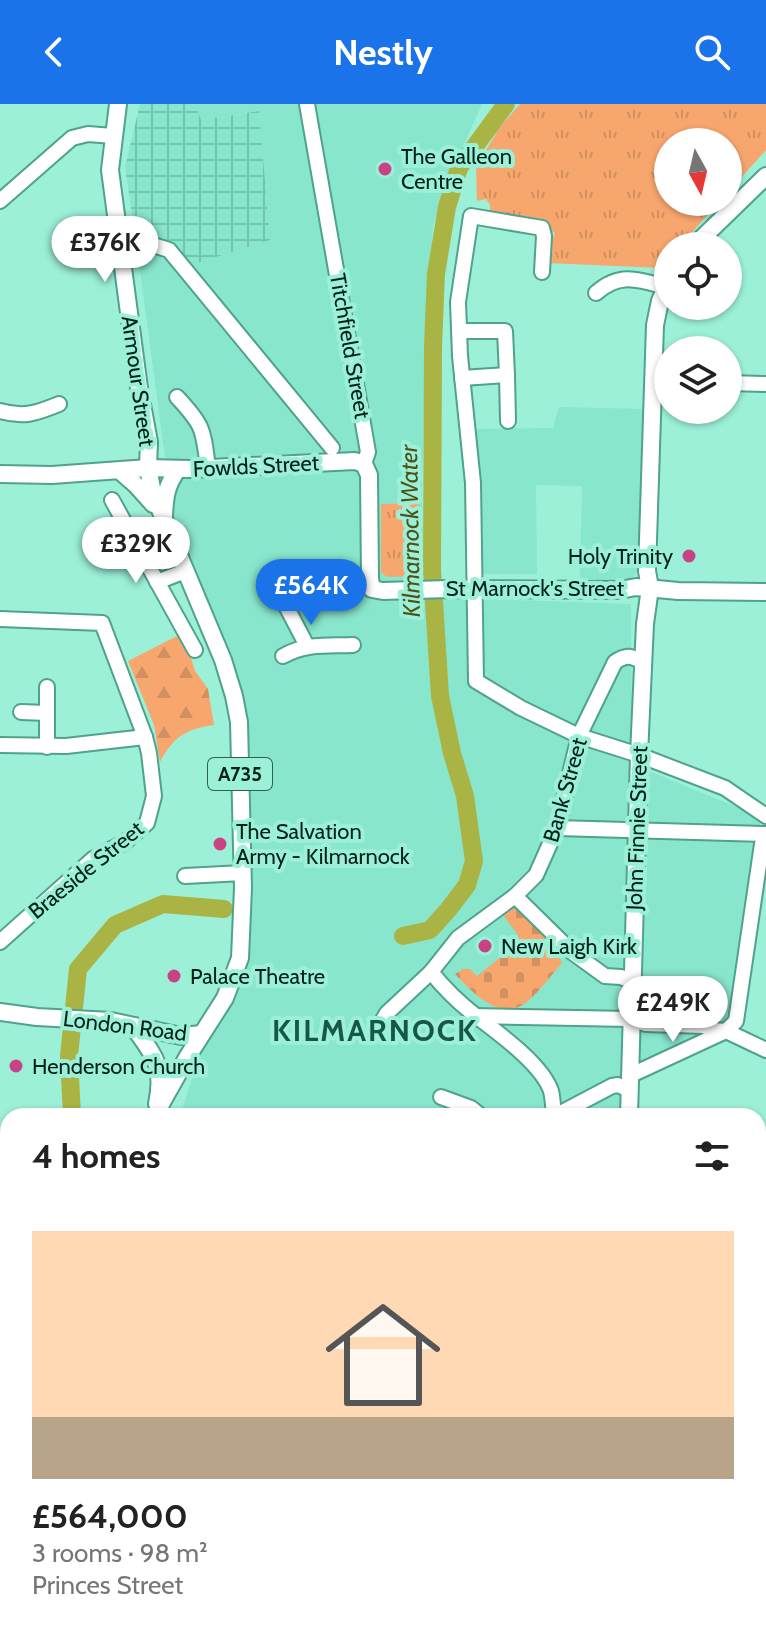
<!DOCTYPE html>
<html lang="en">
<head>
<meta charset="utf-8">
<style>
  body { margin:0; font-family:Cabin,sans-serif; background:#f6f6f6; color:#222; height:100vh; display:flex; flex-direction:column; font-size:30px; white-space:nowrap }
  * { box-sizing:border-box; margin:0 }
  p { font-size:26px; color:#767676 }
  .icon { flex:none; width:44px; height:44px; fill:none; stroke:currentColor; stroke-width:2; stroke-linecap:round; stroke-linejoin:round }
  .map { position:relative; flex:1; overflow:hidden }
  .side { position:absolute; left:0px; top:1004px; width:766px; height:536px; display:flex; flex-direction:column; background:#fff; border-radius:24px 24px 0 0; box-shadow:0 2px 6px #0004 }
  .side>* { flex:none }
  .needle { width:52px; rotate:172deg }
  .tools { position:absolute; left:654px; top:24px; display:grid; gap:16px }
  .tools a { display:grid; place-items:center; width:88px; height:88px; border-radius:50%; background:#fff; box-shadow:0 2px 6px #0004; font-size:40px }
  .price { position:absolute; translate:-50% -68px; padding:0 18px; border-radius:28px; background:#fff; color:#222; font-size:26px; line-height:52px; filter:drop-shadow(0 2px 4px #0008) }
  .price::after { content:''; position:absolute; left:50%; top:48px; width:24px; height:18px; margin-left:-12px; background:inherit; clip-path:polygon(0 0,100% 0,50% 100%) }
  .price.on { background:#1a73e8; color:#fff }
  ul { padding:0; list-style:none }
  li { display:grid; align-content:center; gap:16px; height:424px; padding:0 32px }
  li span { display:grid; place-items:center; height:248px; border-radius:0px; color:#555 }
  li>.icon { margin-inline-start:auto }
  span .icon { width:144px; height:144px; fill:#fffc; stroke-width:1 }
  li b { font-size:34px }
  h2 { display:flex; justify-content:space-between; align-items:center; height:96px; padding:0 32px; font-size:34px }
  header { display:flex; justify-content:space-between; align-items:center; height:104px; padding:0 32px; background:#1a73e8; color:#fff; font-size:36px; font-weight:700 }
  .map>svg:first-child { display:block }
</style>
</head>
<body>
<header><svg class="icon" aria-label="back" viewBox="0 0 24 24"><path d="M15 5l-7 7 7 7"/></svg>Nestly<svg class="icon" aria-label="search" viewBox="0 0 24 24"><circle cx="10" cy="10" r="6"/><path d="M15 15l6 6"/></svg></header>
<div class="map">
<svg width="766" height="1540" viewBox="0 0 766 1540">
  <defs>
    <pattern id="industrial-grid" width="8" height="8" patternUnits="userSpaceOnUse" patternTransform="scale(2)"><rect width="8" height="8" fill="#88e6cc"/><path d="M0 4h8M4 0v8" fill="none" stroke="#74c5af"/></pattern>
    <pattern id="grass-tufts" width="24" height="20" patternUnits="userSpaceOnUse" patternTransform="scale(2)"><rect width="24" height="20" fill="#f7a66e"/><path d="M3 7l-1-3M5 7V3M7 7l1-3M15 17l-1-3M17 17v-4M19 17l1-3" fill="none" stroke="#d28f5f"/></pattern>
    <pattern id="forest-firs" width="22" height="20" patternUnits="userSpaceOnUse" patternTransform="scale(2)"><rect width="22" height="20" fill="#f7a66e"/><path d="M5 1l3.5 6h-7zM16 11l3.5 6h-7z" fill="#d28f5f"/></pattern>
    <pattern id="cemetery-stones" width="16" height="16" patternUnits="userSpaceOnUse" patternTransform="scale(2)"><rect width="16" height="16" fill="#f7a66e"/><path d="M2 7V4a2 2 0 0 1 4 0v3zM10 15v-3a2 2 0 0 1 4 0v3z" fill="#d28f5f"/></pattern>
  </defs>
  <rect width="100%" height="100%" fill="#9cf0d8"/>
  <!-- built -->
  <g fill="#88e6cc">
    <path d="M195,0h287l-35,78 -14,44 -7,108 -4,154 2,109 207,7 1,160 129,53 -31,222 -93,39 -3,38h-454l21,-66 46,-94 -3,-254 -70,-178 -36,-268 121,-145 -59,9z"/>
    <path d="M559,303l85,2 -7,164 -7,6 -18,2 -32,-3 2,-92 -46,-1 1,89h-55l-4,-111 -6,-34 81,-1z"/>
    <path d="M758,1365l8,2v173h-87l-2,-8h81z"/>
  </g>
  <!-- industrial -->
  <path fill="url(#industrial-grid)" d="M140,0h55l6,16 58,-9 11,129 -92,29 -27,-18 -13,5 -13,-89z"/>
  <!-- grass -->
  <g fill="url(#grass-tufts)">
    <path d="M520,0h246v46l-38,42v-50h-60v60h51l-39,44h-12v13l-7,9 -113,-5 -1,-11 8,-19 -12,-9 -53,-10v-9l-4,-6 -9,2 -1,-34 24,-40z"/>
    <path d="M419,399l1,73 -32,1 -7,-4v-69z"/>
    <path d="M0,1280h8v252h88l-2,8h-94z"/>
  </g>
  <!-- forest -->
  <path fill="url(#forest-firs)" d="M179,531l10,16 6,20 13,18 6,36c-28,4 -41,12 -54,37l-6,-37 -26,-64z"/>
  <!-- cemetery -->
  <path fill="url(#cemetery-stones)" d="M514,804l40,35 8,20c-11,12 -21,27 -34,38 -27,23 -55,-8 -73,-27l8,-5h7l7,7 39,-31 2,-10 -15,-20z"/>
  <!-- pitch -->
  <g fill="#f7a66e">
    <rect x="0" y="1025" width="8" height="55"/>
    <path d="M8,1113v53l-8,-26v-24z"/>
  </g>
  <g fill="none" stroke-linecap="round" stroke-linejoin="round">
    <!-- river -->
    <g stroke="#aab444" stroke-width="18">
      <path d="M403,832l27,-6 18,-20 19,-25 7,-24 -9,-65 -13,-43 -12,-57 -8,-126 1,-224 3,-72 11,-67 12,-39 47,-64"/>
      <path d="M72,1012l-3,-60 9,-87 37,-44 48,-21 61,5"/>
      <path d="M0,1477l8,-9"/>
    </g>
    <defs>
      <g id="minor">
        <path d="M307,0l61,348 -4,12"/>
        <path d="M0,97l72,-63 16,-4 25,2"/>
        <path d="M122,151l28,-11 19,6 163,198"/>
        <path d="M542,168l2,-36 -2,-8 -71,-12 -13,86 2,54 13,127 3,198 45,27 58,28 60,19 86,33 41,28"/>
        <path d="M596,189c23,-21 42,-14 70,-6"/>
        <path d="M507,271l1,46"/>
        <path d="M462,274l45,-3 -2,-44h-38"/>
        <path d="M728,279l38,1"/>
        <path d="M177,293c27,29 26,32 31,71"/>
        <path d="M0,307c24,7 37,2 59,-7"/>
        <path d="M112,396l83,150"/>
        <path d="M157,478l28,-11"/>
        <path d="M283,496l24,46"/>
        <path d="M0,515l102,4 43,114 4,16 5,43 -7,27 -22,19 -32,17 -93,83"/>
        <path d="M283,552c23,-13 44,-10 70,-11"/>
        <path d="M21,608l26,1"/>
        <path d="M0,641l66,1 79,-9"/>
        <path d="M47,643v-60"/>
        <path d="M557,724l209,6"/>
        <path d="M185,772l58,-3"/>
        <path d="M515,792l57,56 33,24 16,1 12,5"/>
        <path d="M431,868c13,16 28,31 45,44 22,17 66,48 75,75 2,8 2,17 3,25"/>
        <path d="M475,912l156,3 15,5 58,2 9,4 13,1 40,19"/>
        <path d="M377,926l10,-17 44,-41 27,-34 57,-42 21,-21 21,-47 22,-92 36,-74c12,-8 16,-6 28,0"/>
        <path d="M629,972l97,-45 10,-10 26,-177 4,-6"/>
        <path d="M441,993l30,11 10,8"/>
        <path d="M555,1012l57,-30 6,-1 11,5"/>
        <path d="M759,1136l2,-21 5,-10"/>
        <path d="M668,1532l3,8"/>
        <path d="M260,1540l5,-8"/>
      </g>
      <g id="major">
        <path d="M118,0l-8,66 29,218 10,54 -1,26 5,25 70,167 11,36 5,26 4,166 -3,70 -15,40 -37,58 -26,46 -6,14"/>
        <path d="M694,142l72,-70"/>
        <path d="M120,367l16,14 17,19"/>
        <path d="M0,370l52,1 96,-7 42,1 165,-8 9,3 5,11 1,104 2,10 11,2 65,-2 172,1 16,-3 42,4 88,1"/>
        <path d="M164,412c1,-20 2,-30 14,-47"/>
        <path d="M0,908l37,5 74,4 70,15 21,-2"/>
        <path d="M133,922c21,30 32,39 24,78"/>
        <path d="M629,1012l10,-361 6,-131 5,-36 -3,-17 8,-246 5,-24 8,-18"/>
        <path d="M343,1532l1,8"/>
        <path d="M105,1540l3,-8"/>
      </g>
    </defs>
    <!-- minor casing -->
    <use href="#minor" stroke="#4fa28d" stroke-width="18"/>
    <!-- major casing -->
    <use href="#major" stroke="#4fa28d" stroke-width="20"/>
    <!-- minor -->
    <use href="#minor" stroke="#fff" stroke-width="14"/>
    <!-- major -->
    <use href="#major" stroke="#fff" stroke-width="16"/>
    <!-- rail -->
    <g stroke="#447c6d" stroke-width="3" stroke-dasharray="14 14" stroke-linecap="butt">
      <path d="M0,1268l8,1"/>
      <path d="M758,1303l8,4"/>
      <path d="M758,1320l8,3"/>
      <path d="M758,1336l8,3"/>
    </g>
  </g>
  <!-- markers -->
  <g fill="#c94384" stroke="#9cf0d8" stroke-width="3">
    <circle cx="385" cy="65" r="8"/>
    <circle cx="689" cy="452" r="8"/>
    <circle cx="220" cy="740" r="8"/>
    <circle cx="485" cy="842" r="8"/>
    <circle cx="174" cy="872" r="8"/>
    <circle cx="16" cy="962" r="8"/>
  </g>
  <g text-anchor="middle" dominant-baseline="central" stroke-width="8" stroke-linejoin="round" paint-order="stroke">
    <!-- shield labels -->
    <rect fill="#9cf0d8" stroke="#2f6053" stroke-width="2" x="208" y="654" width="64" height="32" rx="6"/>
    <g font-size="20" font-weight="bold" fill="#00221a">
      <text x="240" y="670">A735</text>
    </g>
    <!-- poi labels -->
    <g font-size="22" fill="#00221a" stroke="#9cf0d8" text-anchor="start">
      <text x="401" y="52">The Galleon<tspan x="401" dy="25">Centre</tspan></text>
      <text x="673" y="452" text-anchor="end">Holy Trinity</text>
      <text x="236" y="727">The Salvation<tspan x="236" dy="25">Army - Kilmarnock</tspan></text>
      <text x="501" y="842">New Laigh Kirk</text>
      <text x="190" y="872">Palace Theatre</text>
      <text x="32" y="962">Henderson Church</text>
    </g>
    <!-- street labels -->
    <g font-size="22" fill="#00221a" stroke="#9cf0d8">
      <text transform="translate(350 242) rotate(80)">Titchfield Street</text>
      <text transform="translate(138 277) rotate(82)">Armour Street</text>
      <text transform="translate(256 362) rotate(-3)">Fowlds Street</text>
      <text x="535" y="484">St Marnock's Street</text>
      <text transform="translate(565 686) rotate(-74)">Bank Street</text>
      <text transform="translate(637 724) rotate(-88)">John Finnie Street</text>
      <text transform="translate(86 766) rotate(-39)">Braeside Street</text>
      <text transform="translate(125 922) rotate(7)">London Road</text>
    </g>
    <!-- water labels -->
    <g font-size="24" font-style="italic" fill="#4d5318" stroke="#9cf0d8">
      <text transform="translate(410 427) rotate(-91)">Kilmarnock Water</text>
    </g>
    <!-- district labels -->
    <g font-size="30" font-weight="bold" letter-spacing="2" fill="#155849" stroke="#9cf0d8">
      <text x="375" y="926">KILMARNOCK</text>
    </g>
  </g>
</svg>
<div class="tools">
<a><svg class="needle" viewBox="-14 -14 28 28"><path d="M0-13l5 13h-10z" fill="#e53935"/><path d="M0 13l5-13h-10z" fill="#767676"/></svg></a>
<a><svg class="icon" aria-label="locate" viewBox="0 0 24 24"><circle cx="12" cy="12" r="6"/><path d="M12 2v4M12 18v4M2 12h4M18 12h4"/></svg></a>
<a><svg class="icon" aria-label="layers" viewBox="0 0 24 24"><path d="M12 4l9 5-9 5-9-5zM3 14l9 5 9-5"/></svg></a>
</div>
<b class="price" style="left:105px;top:180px">£376K</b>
<b class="price" style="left:136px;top:481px">£329K</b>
<b class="price on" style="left:311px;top:523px">£564K</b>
<b class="price" style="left:673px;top:940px">£249K</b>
<section class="side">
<h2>4 homes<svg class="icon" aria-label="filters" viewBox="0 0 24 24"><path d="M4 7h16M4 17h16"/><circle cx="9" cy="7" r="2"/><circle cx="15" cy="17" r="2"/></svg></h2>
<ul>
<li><span style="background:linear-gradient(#ffd9b3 75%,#b9a48a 0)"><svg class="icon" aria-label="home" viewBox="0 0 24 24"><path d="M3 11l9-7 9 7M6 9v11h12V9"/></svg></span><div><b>£564,000</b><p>3 rooms · 98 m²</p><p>Princes Street</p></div></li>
</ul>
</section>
</div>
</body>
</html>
